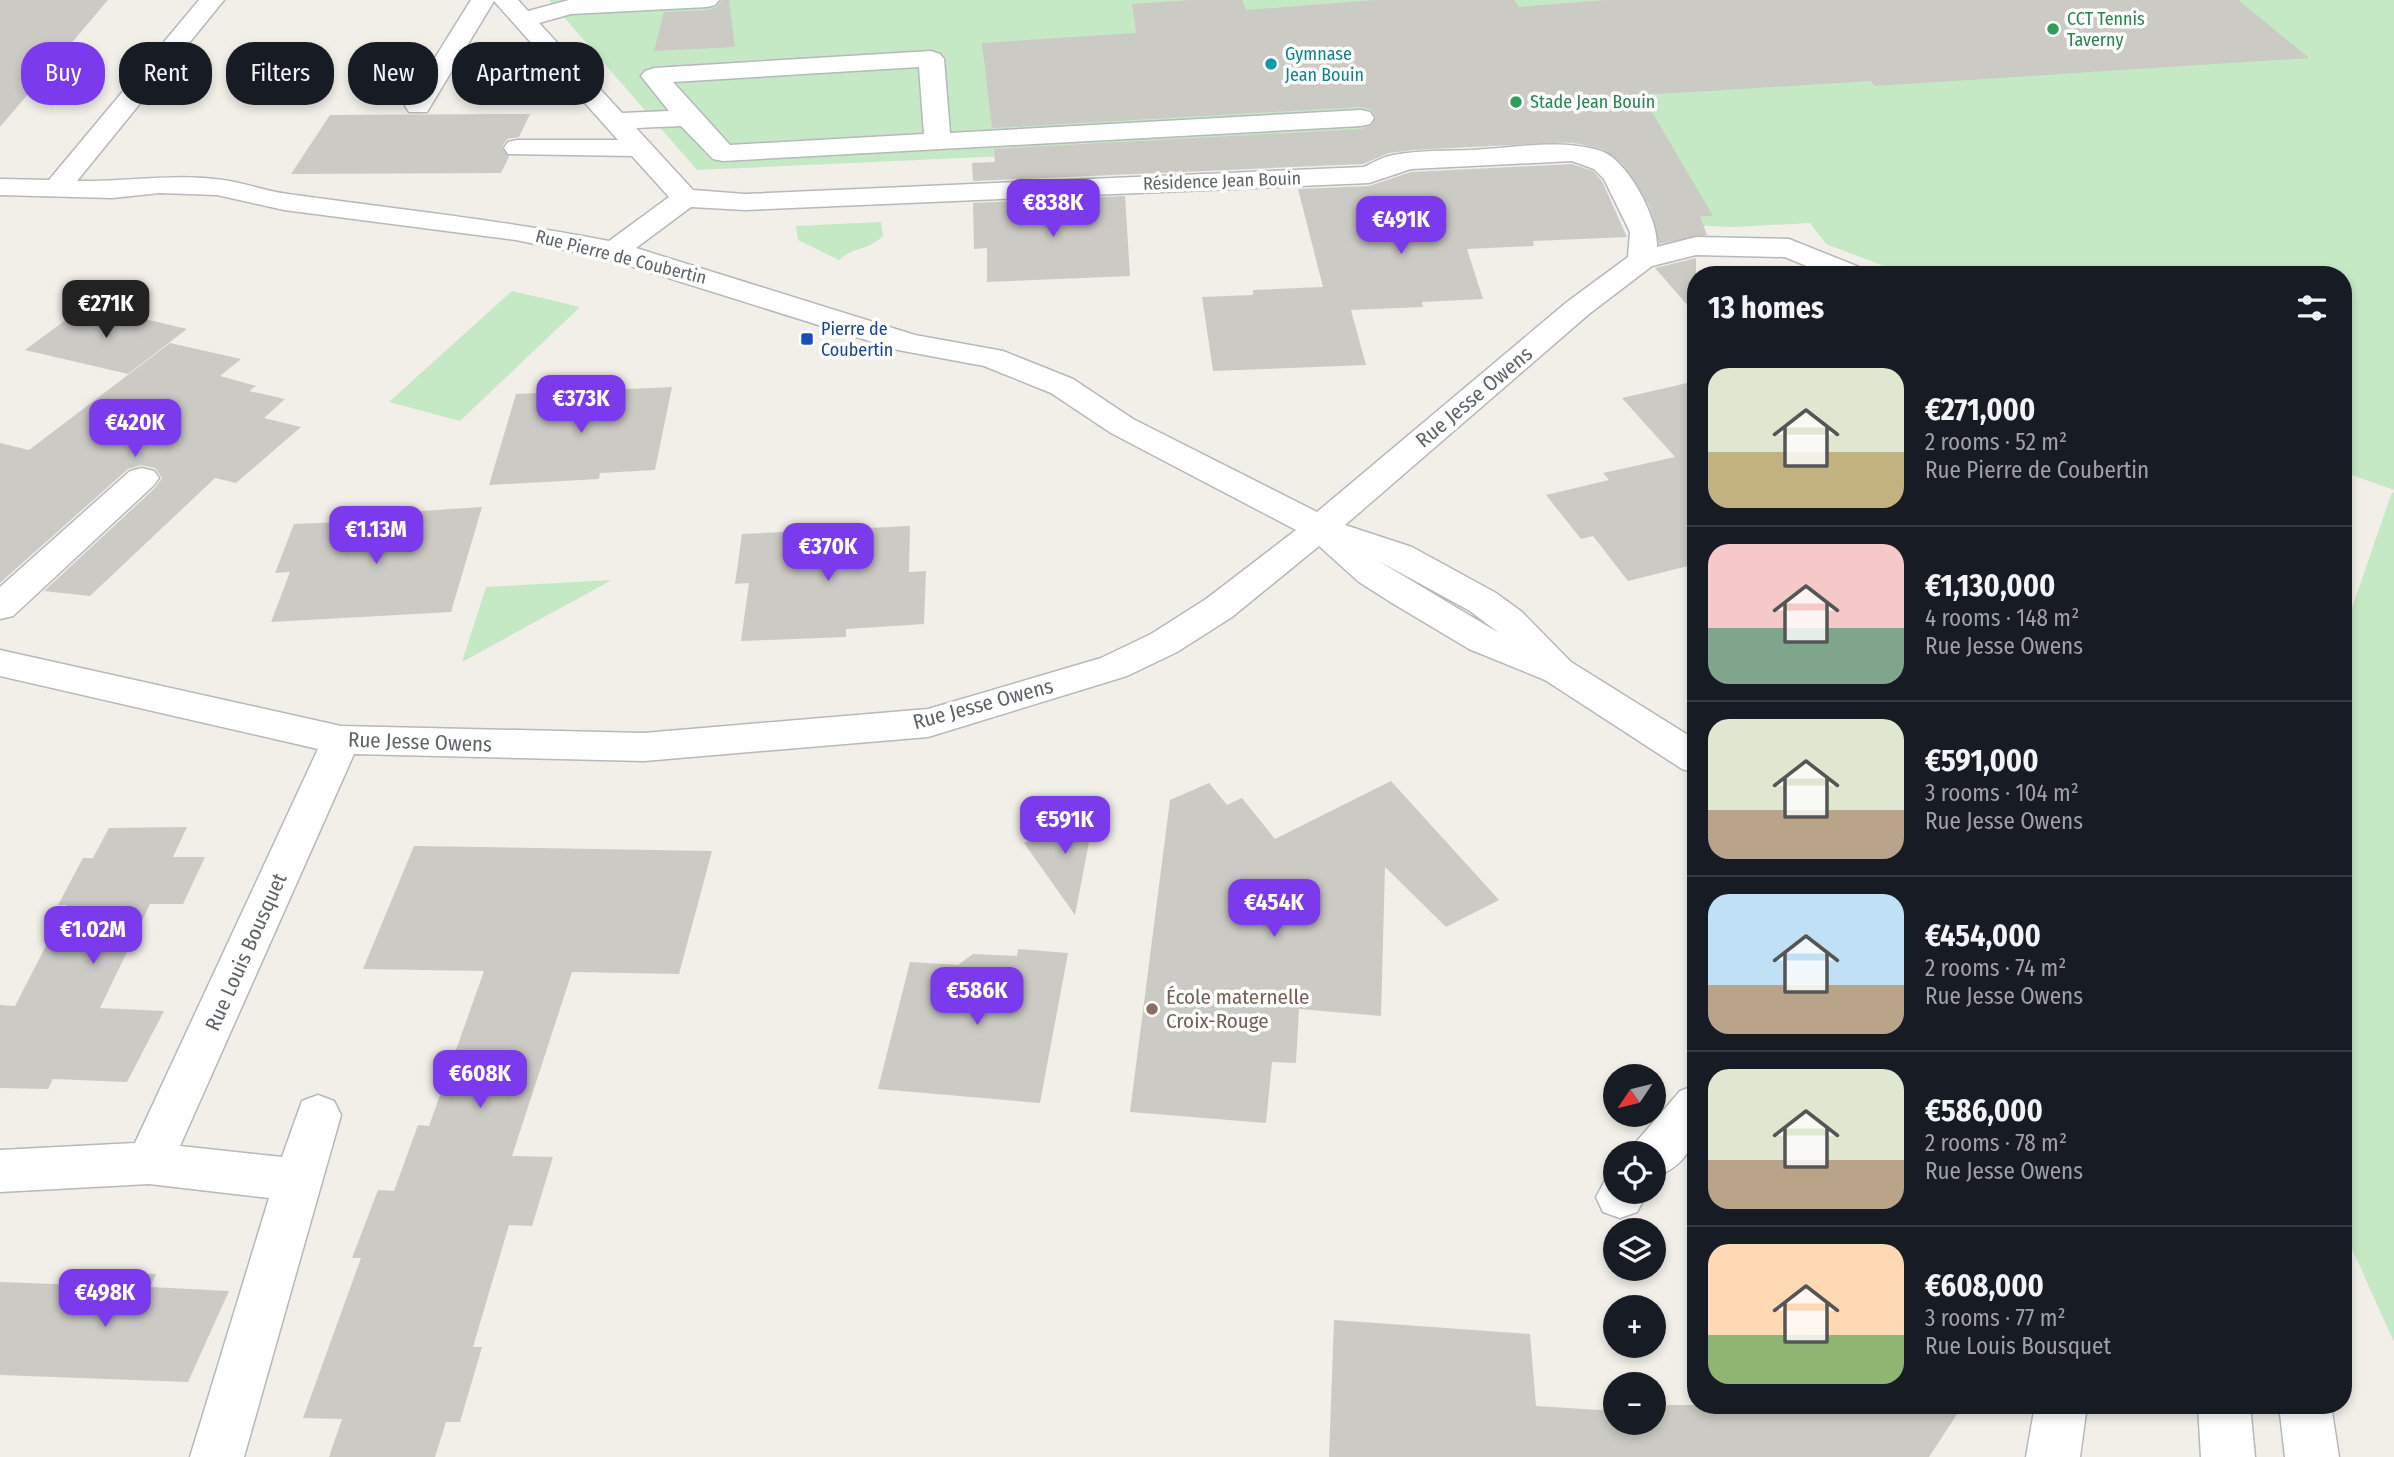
<!DOCTYPE html>
<html lang="en">
<head>
<meta charset="utf-8">
<style>
  body { margin:0; font-family:"Fira Sans Condensed",sans-serif; background:#242831; color:#f1f3f6; height:100vh; display:flex; flex-direction:column; font-size:26px; white-space:nowrap }
  * { box-sizing:border-box; margin:0 }
  p { font-size:23px; color:#9ea1a6 }
  .icon { flex:none; width:38px; height:38px; fill:none; stroke:currentColor; stroke-width:2; stroke-linecap:round; stroke-linejoin:round }
  .map { position:relative; flex:1; overflow:hidden }
  .side { position:absolute; left:1687px; top:266px; width:665px; height:1148px; display:flex; flex-direction:column; background:#171b24; border-radius:28px; box-shadow:0 4px 10px #0003 }
  .side>* { flex:none }
  .guide { position:absolute; left:21px; top:42px; width:665px; height:63px; display:flex; gap:14px }
  .needle { width:46px; rotate:235deg }
  .buttons { position:absolute; left:1603px; top:1064px; display:grid; gap:14px }
  .buttons a { display:grid; place-items:center; width:63px; height:63px; border-radius:50%; background:#171b24; box-shadow:0 4px 10px #0003; font-size:35px }
  .price { position:absolute; translate:-50% -60px; padding:0 16px; border-radius:14px; background:#7c3aed; color:#fff; font-size:23px; line-height:46px; filter:drop-shadow(0 2px 4px #0008) }
  .price::after { content:''; position:absolute; left:50%; top:42px; width:21px; height:16px; margin-left:-10px; background:inherit; clip-path:polygon(0 0,100% 0,50% 100%) }
  .price.current { background:#222; color:#fff }
  ul { padding:0; list-style:none }
  li { display:flex; align-items:center; gap:21px; height:175px; padding:0 21px }
  li+li { border-top:2px solid #363941 }
  li span { display:grid; place-items:center; flex:none; width:196px; height:140px; border-radius:21px; color:#555 }
  li>.icon { margin-inline-start:auto }
  span .icon { width:84px; height:84px; fill:#fffc; stroke-width:1 }
  li b { font-size:30px }
  h2 { display:flex; justify-content:space-between; align-items:center; height:84px; padding:0 21px; font-size:30px }
  .pill { padding:0 24px; border-radius:28px; background:#171b24; box-shadow:0 4px 10px #0003; font-size:24px; line-height:63px }
  .pill.current { background:#7c3aed; color:#fff }
  .map>svg:first-child { display:block }
</style>
</head>
<body>
<div class="map">
<svg width="2394" height="1457" viewBox="0 0 2394 1457">
  <rect width="100%" height="100%" fill="#f1efe8"/>
  <!-- green -->
  <g fill="#c5e8c5">
    <path d="M549,0h1845v490l-51,-18v-43l5,-11 -5,-2v-141h-435l-82,-31 -16,-21 -76,4 -79,-3 -52,-80 -241,-4 -665,30z"/>
    <path d="M881,222l2,14c-19,17 -27,9 -44,24l-41,-20 -2,-14z"/>
    <path d="M512,291l68,16 -120,114 -71,-19z"/>
    <path d="M2392,492l2,1v849l-51,-113v-595z"/>
    <path d="M612,580l-150,82 24,-75z"/>
  </g>
  <!-- building -->
  <g fill="#cccac5">
    <path d="M0,0h108l-108,127z"/>
    <path d="M722,0h7l6,47 -81,4 10,-39 44,-2 9,-3z"/>
    <path d="M1192,0h50l4,10 130,-10h138l5,7 87,-7h632l71,58 -434,28 -4,-5 -229,14 71,121h-13l7,19 -48,9 -9,-38 -27,-42 -21,-15 -31,-7 -158,8 -24,3 -26,11 -390,17 -1,-18 23,-1 -1,-13 367,-20 11,-4 4,-8 -5,-8 -10,-2 -369,21 -10,-85 154,-10 -4,-29z"/>
    <path d="M530,114l-11,23 -12,2 -5,8 7,10 -8,16 -210,1 39,-59z"/>
    <path d="M1572,164l21,7 9,10 25,56 -94,4 1,5 -67,3 16,50 -61,3 1,5 -72,3 15,55 -153,6 -11,-74 51,-2v-5l70,-3 -25,-98 71,-3 42,-14z"/>
    <path d="M1125,196l5,80 -143,6v-34l-13,1 -1,-46z"/>
    <path d="M1696,258v57l-41,-47z"/>
    <path d="M86,305l101,24 -59,45 -103,-24z"/>
    <path d="M170,343l71,16 -21,17 36,10 -7,5 36,8 -21,19 37,9 -65,56 -21,-5 -125,118 -46,-5 112,-104 6,-9 -7,-10 -14,-3 -13,4 -128,114v-140l29,7z"/>
    <path d="M1696,381v183l-68,17 -35,-45 -12,3 -35,-44 63,-15 -6,-7 72,-16 -53,-59z"/>
    <path d="M672,387l-17,83 -55,3 -1,6 -110,6 27,-91z"/>
    <path d="M482,507l-31,105 -180,10 19,-50 -15,1 19,-49 95,-4 2,-7z"/>
    <path d="M910,526l-1,46 17,-1 -2,53 -78,5v8l-105,4 8,-58 -14,1 7,-50z"/>
    <path d="M1391,781l108,119 -53,27 -61,-60 -4,149 -82,-7 -3,54 -24,-1 -6,61 -136,-11 40,-312 39,-17 18,22 15,-7 33,41z"/>
    <path d="M1095,811l-20,104 -51,-72z"/>
    <path d="M187,827l-14,30h32l-22,47h-33l-50,104 64,3 -37,71 -74,-3 -5,10 -48,-1v-83l15,1 52,-101h-9l25,-47h10l16,-30z"/>
    <path d="M414,846l298,5 -33,123 -107,-2 -60,184 41,1 -21,69 -23,-1 -36,122h9l-22,75h-14l-11,35h-106l13,-38 -39,-1 58,-160h-9l26,-68 16,1 24,-66 11,1 55,-155 -121,-2z"/>
    <path d="M1018,949l50,4 -28,150 -162,-14 32,-127 48,3 15,-11 44,2z"/>
    <path d="M90,1272l66,2 -6,13 79,4 -41,91 -188,-7v-93l83,3z"/>
    <path d="M1334,1320l196,14 6,72 79,5v12h39v-9l6,1 7,-10h296l-34,52h-600z"/>
  </g>
  <g fill="none" stroke-linecap="round" stroke-linejoin="round">
    <defs>
      <g id="minor">
        <path d="M199,0h25l-147,181c47,1 92,-7 138,-2 25,2 49,12 73,15 107,15 214,26 321,47l60,-44 -37,-41 -124,-2 -4,-6 4,-6 9,-2h101l-124,-139 -67,111h-18l-4,-6 66,-106h47l10,11 41,-11h150l-4,5 -8,2 -136,7 -32,9 83,90 47,-2 -28,-35 4,-5 9,-3 277,-17 9,3 4,5 6,74 411,-23 9,2 4,6 -4,6 -9,2 -638,35 -10,-2 -32,-33 -45,2 57,62 52,4 619,-27c10,-5 19,-10 29,-12 26,-5 54,-4 80,-5 40,-2 89,-12 128,1 27,9 58,69 56,96l39,-10 93,2 75,30 5,6h-41l-43,-18 -89,-2 -44,11 -63,48 -244,211 67,22 84,46 26,19 49,50 125,78v33l-14,-4 -137,-89 -76,-31 -77,-46 -33,-21 -40,-36 -87,71 -55,35 -50,24 -199,61 -284,24 -290,-7 -174,392 102,11 20,-56 16,-6 16,6 7,14 -97,342h-54l79,-259 -120,-14 -149,8v-42l135,-7 183,-394 -318,-73v-26l341,76 303,7 284,-24 173,-51 50,-24 55,-35 90,-69 -185,-97 -60,-40 -67,-27 -86,-16 -290,-91 -92,-19 -232,-30 -67,-15 -57,-2 -48,5 -112,-3v-16l49,1zM919,67l5,67 -194,11 -57,-63zM1572,161l22,8 10,10 26,53 -2,25 -61,45 -250,210 -184,-93 -60,-40 -70,-28 -88,-16 -279,-87 55,-41 54,3 624,-27 42,-14zM1377,560l93,51 29,22z"/>
        <path d="M142,468l12,3 5,7 -5,7 -141,131 -13,3v-32l130,-116z"/>
        <path d="M1696,1085c0,41 5,76 -42,92v-24h-22l5,-12 43,-50z"/>
        <path d="M1615,1174v18h33l-11,20 -17,6 -17,-6 -7,-15 11,-20z"/>
        <path d="M2035,1405h52l-7,52h-54z"/>
        <path d="M2198,1405h52l5,52h-54z"/>
        <path d="M2279,1405h52l8,52h-54z"/>
      </g>
    </defs>
    <!-- minor casing -->
    <use href="#minor" stroke="#b5b8bc" stroke-width="3"/>
    <!-- minor -->
    <use href="#minor" fill="#fff" fill-rule="evenodd"/>
  </g>
  <!-- markers -->
  <g fill="#2e9e5b" stroke="#fff" stroke-width="2.5">
    <circle cx="2053" cy="29" r="7"/>
    <circle cx="1516" cy="102" r="7"/>
  </g>
  <circle fill="#0f9aa8" stroke="#fff" stroke-width="2.5" cx="1271" cy="64" r="7"/>
  <rect fill="#1a4fb4" stroke="#fff" stroke-width="2.5" x="800" y="332" width="14" height="14" rx="3.5"/>
  <circle fill="#8d6e63" stroke="#fff" stroke-width="2.5" cx="1152" cy="1009" r="7"/>
  <g text-anchor="middle" dominant-baseline="central" stroke-width="7" stroke-linejoin="round" paint-order="stroke">
    <!-- far-leisure labels -->
    <g font-size="18" fill="#27864d" stroke="#fff" text-anchor="start">
      <text x="2067" y="19">CCT Tennis<tspan x="2067" dy="21">Taverny</tspan></text>
      <text x="1530" y="102">Stade Jean Bouin</text>
    </g>
    <!-- far-culture labels -->
    <g font-size="18" fill="#0d838f" stroke="#fff" text-anchor="start">
      <text x="1285" y="54">Gymnase<tspan x="1285" dy="21">Jean Bouin</tspan></text>
    </g>
    <!-- far-street labels -->
    <g font-size="18" fill="#5f6368" stroke="#fff">
      <text transform="translate(1222 181) rotate(-2)">Résidence Jean Bouin</text>
      <text transform="translate(621 257) rotate(14)">Rue Pierre de Coubertin</text>
    </g>
    <!-- far-transit labels -->
    <g font-size="18" fill="#164399" stroke="#fff" text-anchor="start">
      <text x="821" y="329">Pierre de<tspan x="821" dy="21">Coubertin</tspan></text>
    </g>
    <!-- street labels -->
    <g font-size="21" fill="#5f6368" stroke="#fff">
      <text transform="translate(1474 397) rotate(-40)">Rue Jesse Owens</text>
      <text transform="translate(983 704) rotate(-15)">Rue Jesse Owens</text>
      <text transform="translate(420 742) rotate(2)">Rue Jesse Owens</text>
      <text transform="translate(246 952) rotate(-66)">Rue Louis Bousquet</text>
    </g>
    <!-- education labels -->
    <g font-size="21" fill="#785e54" stroke="#fff" text-anchor="start">
      <text x="1166" y="997">École maternelle<tspan x="1166" dy="24">Croix-Rouge</tspan></text>
    </g>
  </g>
</svg>
<div class="buttons">
<a><svg class="needle" viewBox="-14 -14 28 28"><path d="M0-13l5 13h-10z" fill="#e53935"/><path d="M0 13l5-13h-10z" fill="#9ea1a6"/></svg></a>
<a><svg class="icon" aria-label="locate" viewBox="0 0 24 24"><circle cx="12" cy="12" r="6"/><path d="M12 2v4M12 18v4M2 12h4M18 12h4"/></svg></a>
<a><svg class="icon" aria-label="layers" viewBox="0 0 24 24"><path d="M12 4l9 5-9 5-9-5zM3 14l9 5 9-5"/></svg></a>
<a>+</a>
<a>−</a>
</div>
<b class="price" style="left:1053px;top:239px">€838K</b>
<b class="price" style="left:1401px;top:256px">€491K</b>
<b class="price current" style="left:106px;top:340px">€271K</b>
<b class="price" style="left:581px;top:435px">€373K</b>
<b class="price" style="left:135px;top:459px">€420K</b>
<b class="price" style="left:376px;top:566px">€1.13M</b>
<b class="price" style="left:828px;top:583px">€370K</b>
<b class="price" style="left:1065px;top:856px">€591K</b>
<b class="price" style="left:1274px;top:939px">€454K</b>
<b class="price" style="left:93px;top:966px">€1.02M</b>
<b class="price" style="left:977px;top:1027px">€586K</b>
<b class="price" style="left:480px;top:1110px">€608K</b>
<b class="price" style="left:105px;top:1329px">€498K</b>
<div class="guide">
<a class="pill current">Buy</a>
<a class="pill">Rent</a>
<a class="pill">Filters</a>
<a class="pill">New</a>
<a class="pill">Apartment</a>
</div>
<section class="side">
<h2>13 homes<svg class="icon" aria-label="filters" viewBox="0 0 24 24"><path d="M4 7h16M4 17h16"/><circle cx="9" cy="7" r="2"/><circle cx="15" cy="17" r="2"/></svg></h2>
<ul>
<li><span style="background:linear-gradient(#dfe7d0 60%,#c2b280 0)"><svg class="icon" aria-label="home" viewBox="0 0 24 24"><path d="M3 11l9-7 9 7M6 9v11h12V9"/></svg></span><div><b>€271,000</b><p>2 rooms · 52 m²</p><p>Rue Pierre de Coubertin</p></div></li>
<li><span style="background:linear-gradient(#f6c9c9 60%,#7fa58c 0)"><svg class="icon" aria-label="home" viewBox="0 0 24 24"><path d="M3 11l9-7 9 7M6 9v11h12V9"/></svg></span><div><b>€1,130,000</b><p>4 rooms · 148 m²</p><p>Rue Jesse Owens</p></div></li>
<li><span style="background:linear-gradient(#dfe7d0 65%,#b9a48a 0)"><svg class="icon" aria-label="home" viewBox="0 0 24 24"><path d="M3 11l9-7 9 7M6 9v11h12V9"/></svg></span><div><b>€591,000</b><p>3 rooms · 104 m²</p><p>Rue Jesse Owens</p></div></li>
<li><span style="background:linear-gradient(#bfe0f5 65%,#b9a48a 0)"><svg class="icon" aria-label="home" viewBox="0 0 24 24"><path d="M3 11l9-7 9 7M6 9v11h12V9"/></svg></span><div><b>€454,000</b><p>2 rooms · 74 m²</p><p>Rue Jesse Owens</p></div></li>
<li><span style="background:linear-gradient(#dfe7d0 65%,#b9a48a 0)"><svg class="icon" aria-label="home" viewBox="0 0 24 24"><path d="M3 11l9-7 9 7M6 9v11h12V9"/></svg></span><div><b>€586,000</b><p>2 rooms · 78 m²</p><p>Rue Jesse Owens</p></div></li>
<li><span style="background:linear-gradient(#ffd9b3 65%,#8fb573 0)"><svg class="icon" aria-label="home" viewBox="0 0 24 24"><path d="M3 11l9-7 9 7M6 9v11h12V9"/></svg></span><div><b>€608,000</b><p>3 rooms · 77 m²</p><p>Rue Louis Bousquet</p></div></li>
</ul>
</section>
</div>
</body>
</html>
